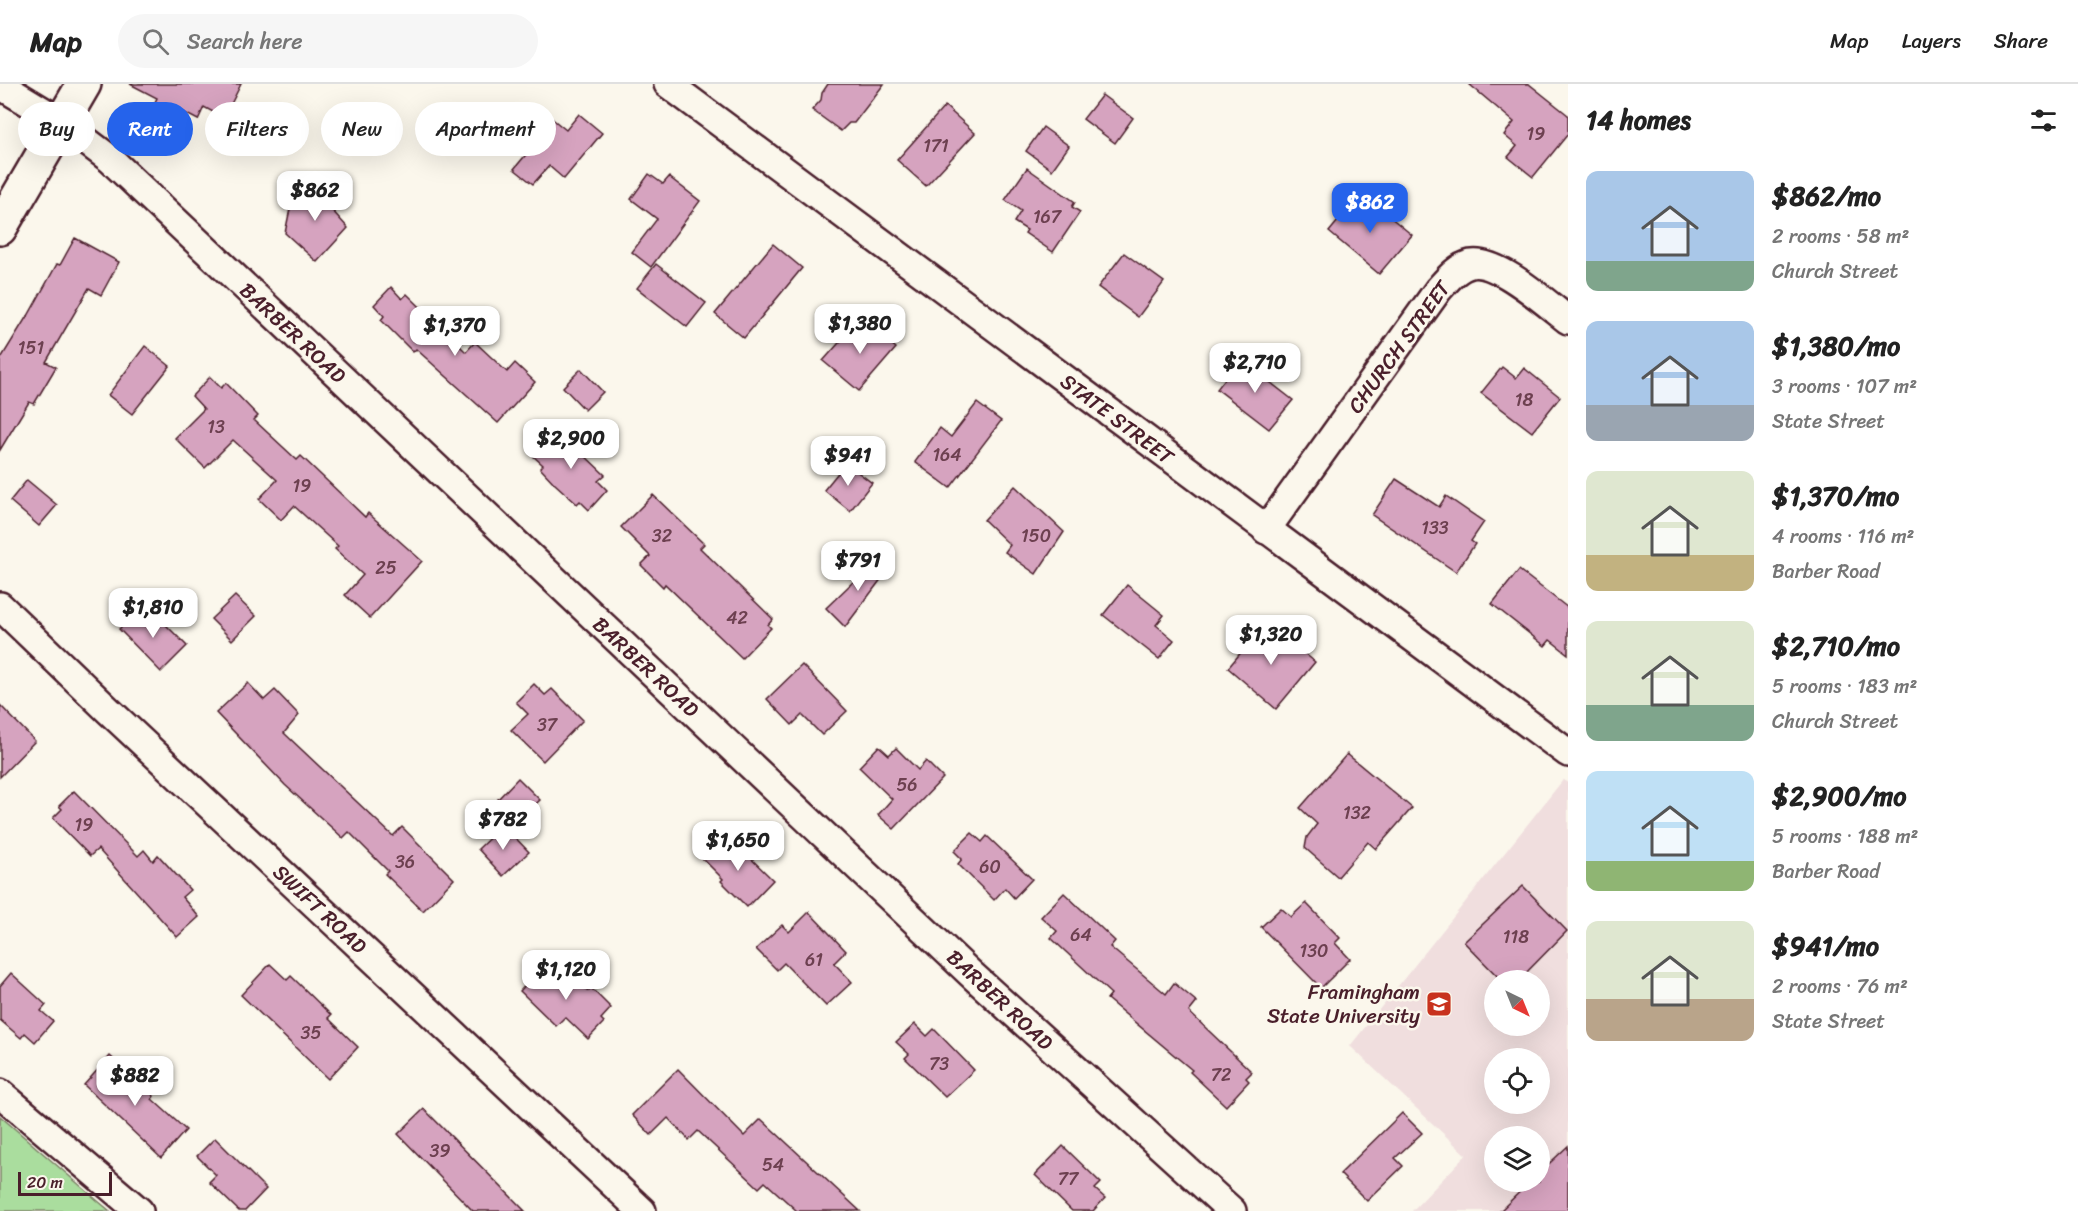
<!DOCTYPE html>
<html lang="en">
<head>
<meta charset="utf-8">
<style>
  body { margin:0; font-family:Sriracha,sans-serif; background:#f6f6f6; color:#222; height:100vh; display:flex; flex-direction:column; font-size:22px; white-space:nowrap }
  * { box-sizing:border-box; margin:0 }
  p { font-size:20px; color:#767676 }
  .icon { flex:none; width:33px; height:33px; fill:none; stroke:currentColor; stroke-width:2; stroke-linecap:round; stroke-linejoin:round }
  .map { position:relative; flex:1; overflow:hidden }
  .details { display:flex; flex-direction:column; background:#fff; width:510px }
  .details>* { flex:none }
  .hud { position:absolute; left:18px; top:18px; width:570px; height:54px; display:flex; gap:12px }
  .needle { width:39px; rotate:137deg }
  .tools { position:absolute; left:1484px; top:886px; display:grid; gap:12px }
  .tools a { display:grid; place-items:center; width:66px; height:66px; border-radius:50%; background:#fff; box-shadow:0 6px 24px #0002; font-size:30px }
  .scale { position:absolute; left:18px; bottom:15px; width:94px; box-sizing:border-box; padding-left:6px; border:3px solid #4a1f2b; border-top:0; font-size:16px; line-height:21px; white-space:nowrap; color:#4a1f2b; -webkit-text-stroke:4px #fbf7ec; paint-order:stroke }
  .price { position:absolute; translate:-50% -51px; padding:0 14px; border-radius:12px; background:#fff; color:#222; font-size:20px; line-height:39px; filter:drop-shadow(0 2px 3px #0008) }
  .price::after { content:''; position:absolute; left:50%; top:36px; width:18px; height:14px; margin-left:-9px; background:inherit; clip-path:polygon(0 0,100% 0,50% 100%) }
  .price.current { background:#2563eb; color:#fff }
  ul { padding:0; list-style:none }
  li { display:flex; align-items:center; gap:18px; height:150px; padding:0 18px }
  li span { display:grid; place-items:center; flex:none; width:168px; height:120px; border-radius:12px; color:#555 }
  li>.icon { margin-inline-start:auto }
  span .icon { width:72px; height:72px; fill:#fffc; stroke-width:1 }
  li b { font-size:26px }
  h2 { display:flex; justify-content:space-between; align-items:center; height:72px; padding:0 18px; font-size:26px }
  .chip { padding:0 21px; border-radius:27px; background:#fff; box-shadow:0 6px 24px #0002; font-size:21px; line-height:54px }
  .chip.current { background:#2563eb; color:#fff }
  header { display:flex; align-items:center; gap:36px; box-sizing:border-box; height:84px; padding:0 30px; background:#fff; border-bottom:2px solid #e0e0e0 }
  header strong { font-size:28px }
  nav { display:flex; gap:33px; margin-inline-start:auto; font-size:21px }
  .search { width:420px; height:54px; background:#f6f6f6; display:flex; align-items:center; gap:15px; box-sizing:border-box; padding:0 21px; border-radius:33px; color:#767676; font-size:22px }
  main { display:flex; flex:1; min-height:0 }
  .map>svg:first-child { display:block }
</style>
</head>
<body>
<header>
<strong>Map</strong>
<div class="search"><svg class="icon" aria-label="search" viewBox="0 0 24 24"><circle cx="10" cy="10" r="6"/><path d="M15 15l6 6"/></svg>Search here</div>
<nav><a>Map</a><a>Layers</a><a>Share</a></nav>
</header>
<main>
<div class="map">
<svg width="1568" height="1127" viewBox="0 0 1568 1127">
  <rect width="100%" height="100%" fill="#fbf7ec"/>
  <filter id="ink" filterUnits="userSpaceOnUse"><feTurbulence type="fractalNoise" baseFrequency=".0167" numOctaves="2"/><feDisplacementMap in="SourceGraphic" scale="12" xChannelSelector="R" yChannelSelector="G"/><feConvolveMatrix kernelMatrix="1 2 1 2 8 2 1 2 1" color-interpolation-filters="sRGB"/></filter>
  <g filter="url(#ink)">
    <!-- built -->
    <path fill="#f0dede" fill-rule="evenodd" d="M1563,696l5,3v428h-156l54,-56 -116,-109zM1494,897h45v45h-45zM1494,975h45v45h-45zM1494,1053h45v45h-45z"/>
    <!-- green -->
    <path fill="#aadd9e" stroke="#7a7e64" stroke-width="1.5" d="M0,1032l98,85 12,10h-110z"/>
    <!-- building -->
    <g fill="#d6a3bf" stroke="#4a1f2b" stroke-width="1.5">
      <path d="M130,0h111l-17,34 -20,-11 -6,13 -19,-10 -5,10 -22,-12 5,-10z"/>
      <path d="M828,0h56l-30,39h-5l-8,8 -29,-21 9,-10 1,-7z"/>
      <path d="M1469,0h60l39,31v19l-35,43 -25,-20 9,-11 -13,-11 10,-13z"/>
      <path d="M1102,11l31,23 -18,25 -32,-24z"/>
      <path d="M945,22l30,27 -49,53 -29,-26z"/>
      <path d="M539,24l27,22 13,-16 23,19 -38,46 -15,-13 -16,18 -19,-15 15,-18 -15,-13z"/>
      <path d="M1043,43l26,19 -17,24 -26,-19z"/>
      <path d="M1027,84l48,34 -3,5 8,5 -27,40 -28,-19 2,-3 -13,-8 7,-11 -16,-11z"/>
      <path d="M649,90l14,10 6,-7 31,24 -49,66 -19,-15 25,-33 -26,-20z"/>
      <path d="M321,97l18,20 -8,8 17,19 -31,34 -32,-29 5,-24z"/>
      <path d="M1361,109l51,42 -33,39 -50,-42z"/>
      <path d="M75,154l44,24 -18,33 -12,-7 -43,74 10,5 -22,37 -5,-2 -29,48v-90l27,-44h1l29,-52 3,1z"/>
      <path d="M773,160l29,24 -58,70 -29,-24z"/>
      <path d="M1124,169l40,29 -26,35 -40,-30z"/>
      <path d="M656,180l50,39 -19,24 -50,-39z"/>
      <path d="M391,203l11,12 5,-5 59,58 9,-10 32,30 8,-9 20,19 -37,41 -82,-74 -3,3 -32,-32 3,-4 -10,-11z"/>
      <path d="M861,234l35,30 -37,43 -36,-30z"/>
      <path d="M145,262l25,20 -38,48 -24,-19z"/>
      <path d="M1240,275l53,41 -24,29 -52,-40z"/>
      <path d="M1502,283l14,11 8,-10 36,29 -28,35 -51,-39z"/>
      <path d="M581,285l22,23 -18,18 -22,-23z"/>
      <path d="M210,293l11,11 5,-5 32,33 -4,4 43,40 4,-4 64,61 3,-4 54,48 -52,57 -25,-23 18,-20 -28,-26 3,-3 -44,-40 -13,14 -22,-21 18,-19 -44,-40 -28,28 -30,-30 29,-29 -12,-13z"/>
      <path d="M977,319l24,18 -51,67 -35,-26 25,-34 11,9z"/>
      <path d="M557,345l48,46 -7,6 9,9 -18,20 -9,-9 -3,3 -22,-20 -15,-16 3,-3 -11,-10z"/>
      <path d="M846,379l26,20 -22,28 -26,-21z"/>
      <path d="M1396,395l43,28 7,-11 38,26 -13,19 4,3 -19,28 -84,-57z"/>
      <path d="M27,396l30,25 -18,21 -29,-25z"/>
      <path d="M1015,402l49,46 -28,42 -31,-22 5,-7 -26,-25z"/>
      <path d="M653,411l51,49 -4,4 73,71 -5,6 3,3 -29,30 -77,-74 -2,3 -22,-22 9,-9 -29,-29z"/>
      <path d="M880,472l11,10 -46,61 -19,-19z"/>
      <path d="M1519,486l49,38v46l-18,-14 -5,6 -53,-42z"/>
      <path d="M1127,501l37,30 -8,10 18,15 -15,19 -56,-44z"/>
      <path d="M235,512l21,20 -24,24 -21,-21z"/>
      <path d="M140,525l8,8 5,-5 34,34 -26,26 -42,-43z"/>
      <path d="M1264,541l11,9 3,-3 37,31 -39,47 -48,-41z"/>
      <path d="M802,581l45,46 -25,24 -20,-20 -10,10 -25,-26z"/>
      <path d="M248,599l16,17 11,-10 24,25 -15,18 109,103 9,-9 52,52 -31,32 -38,-37 3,-3 -39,-39 -6,6 -58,-53 -69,-72z"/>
      <path d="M534,600l11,11 7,-6 31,31 -40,41 -32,-31 17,-16 -12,-12z"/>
      <path d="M0,621l35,36 -35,36z"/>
      <path d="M879,662l10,9 7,-7 22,22 8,-9 17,17 -49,51 -16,-14 14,-16 -33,-32z"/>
      <path d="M1347,670l65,54 -36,41 -8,-7 -30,35 -33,-29 2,-11 10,-13 -17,-16z"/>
      <path d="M518,694l22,22 -21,20 -21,-21z"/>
      <path d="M74,707l64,65 6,-6 9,11 5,-6 32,35 -8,7 17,20 -22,20 -79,-88 -8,7 -37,-38 9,-9 -3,-3z"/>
      <path d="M503,741l26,27 -26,24 -25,-27z"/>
      <path d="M972,749l10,9 5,-6 45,43 -18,19 -9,-10 -11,12 -36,-36 4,-5 -8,-8z"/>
      <path d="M722,754l11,12 4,-5 36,35 -26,27 -26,-26 2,-2 -21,-21z"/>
      <path d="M1523,802l44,45 -49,50h-16l-38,-39z"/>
      <path d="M1064,809l51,48 -5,6 56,47 8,-11 23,19 -8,10 63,60 -6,6 3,3 -23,25 -36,-34 2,-2 -85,-71 4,-5 -60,-56 6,-7 -16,-14z"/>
      <path d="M1306,819l34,35 -5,5 15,16 -29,29 -60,-61 20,-19 10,9z"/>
      <path d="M809,828l37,39 -12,12 18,19 -26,24 -42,-43 -7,7 -21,-21 26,-24 7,7z"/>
      <path d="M547,878l24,24 5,-6 12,11 3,-3 20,20 -10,11 3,3 -16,17 -23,-22 -9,9 -36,-35z"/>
      <path d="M270,880l17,16 4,-4 40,39 -3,3 30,29 -30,32 -87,-84z"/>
      <path d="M11,889l35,32 -5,6 12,10 -18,21 -10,-9 -4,5 -21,-18v-34z"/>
      <path d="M915,940l12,12 7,-7 40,41 -29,27 -40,-39 4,-4 -13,-12z"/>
      <path d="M110,972l44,40 -2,3 34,31 -25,28 -77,-73z"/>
      <path d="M678,985l66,67 17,-17 99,92h-63l-32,-29 -6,6 -61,-57 -9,9 -21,-22 -17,17 -19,-20z"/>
      <path d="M424,1025l101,102h-52l-75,-77z"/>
      <path d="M1402,1029l20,20 -27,25 8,8 -36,35 -27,-27z"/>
      <path d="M215,1054l51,51 -21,22h-6l-30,-29 7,-7 -19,-19z"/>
      <path d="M1063,1062l38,37 -6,6 10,9 -12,13h-21l-37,-36z"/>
      <path d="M1568,1062v65h-68l30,-29h9v-9z"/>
    </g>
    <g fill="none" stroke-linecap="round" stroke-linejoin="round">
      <defs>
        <g id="minor">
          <path d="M668,0l900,669"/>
          <path d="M0,1l61,37 49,37 861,815 261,237"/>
          <path d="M1266,446l172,-240c9,-10 19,-23 33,-26 27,-5 76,40 97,56"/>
          <path d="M0,522l108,104 534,501"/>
          <path d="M0,1009l139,118"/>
        </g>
        <path id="tertiary" d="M0,144l84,-144"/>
      </defs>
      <!-- minor casing -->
      <use href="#minor" stroke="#4a1f2b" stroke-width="32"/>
      <!-- tertiary casing -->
      <use href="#tertiary" stroke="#4a1f2b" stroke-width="38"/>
      <!-- minor -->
      <use href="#minor" stroke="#fbf7ec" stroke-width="27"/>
      <!-- tertiary -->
      <use href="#tertiary" stroke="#fbf7ec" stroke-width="33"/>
    </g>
  </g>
  <!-- icons -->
  <defs>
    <symbol id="university-square" viewBox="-11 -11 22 22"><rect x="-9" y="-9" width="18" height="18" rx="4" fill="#c8321e" stroke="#fbf7ec"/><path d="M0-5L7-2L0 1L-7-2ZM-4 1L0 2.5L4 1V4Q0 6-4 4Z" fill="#fff"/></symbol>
  </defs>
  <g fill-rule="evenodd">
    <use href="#university-square" x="1424" y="905" width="30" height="30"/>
  </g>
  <g text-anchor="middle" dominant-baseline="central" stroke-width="5" stroke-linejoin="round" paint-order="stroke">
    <!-- number labels -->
    <g font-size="18" fill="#6d4050">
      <text x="1536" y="50">19</text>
      <text x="936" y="62">171</text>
      <text x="1047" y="133">167</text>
      <text x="31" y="264">151</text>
      <text x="1524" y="316">18</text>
      <text x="216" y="343">13</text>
      <text x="947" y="371">164</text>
      <text x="302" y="402">19</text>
      <text x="1435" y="444">133</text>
      <text x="662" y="452">32</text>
      <text x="1036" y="452">150</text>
      <text x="386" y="484">25</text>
      <text x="737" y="534">42</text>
      <text x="547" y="641">37</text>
      <text x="907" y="701">56</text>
      <text x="1357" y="729">132</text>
      <text x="84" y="741">19</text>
      <text x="405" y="778">36</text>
      <text x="990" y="783">60</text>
      <text x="1081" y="851">64</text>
      <text x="1516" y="853">118</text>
      <text x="1314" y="867">130</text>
      <text x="814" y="876">61</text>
      <text x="311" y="949">35</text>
      <text x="939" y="980">73</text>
      <text x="1221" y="991">72</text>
      <text x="440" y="1067">39</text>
      <text x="773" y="1081">54</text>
      <text x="1068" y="1095">77</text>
    </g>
    <!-- street labels -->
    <g font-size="21" fill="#4a1f2b" stroke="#fbf7ec">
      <text transform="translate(293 249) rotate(43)">BARBER ROAD</text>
      <text transform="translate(1399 263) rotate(-54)">CHURCH STREET</text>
      <text transform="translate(1117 335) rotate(37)">STATE STREET</text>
      <text transform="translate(646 583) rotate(43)">BARBER ROAD</text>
      <text transform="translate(320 825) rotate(43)">SWIFT ROAD</text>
      <text transform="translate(1000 916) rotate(43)">BARBER ROAD</text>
    </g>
    <!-- poi labels -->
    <g font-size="21" fill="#4a1f2b" stroke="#fbf7ec" text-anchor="end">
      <text x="1420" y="908">Framingham<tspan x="1420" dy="24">State University</tspan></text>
    </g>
  </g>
</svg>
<div class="tools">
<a><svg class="needle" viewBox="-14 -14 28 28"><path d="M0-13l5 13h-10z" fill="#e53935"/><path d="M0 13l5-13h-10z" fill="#767676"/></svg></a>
<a><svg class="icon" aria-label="locate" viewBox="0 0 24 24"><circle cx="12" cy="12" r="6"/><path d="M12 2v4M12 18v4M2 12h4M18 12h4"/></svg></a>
<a><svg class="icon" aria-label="layers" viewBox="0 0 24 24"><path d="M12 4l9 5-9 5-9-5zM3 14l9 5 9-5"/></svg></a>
</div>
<div class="scale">20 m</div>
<b class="price" style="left:315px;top:138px">$862</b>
<b class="price current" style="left:1370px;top:150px">$862</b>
<b class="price" style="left:860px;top:271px">$1,380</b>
<b class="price" style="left:455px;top:273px">$1,370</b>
<b class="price" style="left:1255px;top:310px">$2,710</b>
<b class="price" style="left:571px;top:386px">$2,900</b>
<b class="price" style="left:848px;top:403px">$941</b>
<b class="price" style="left:858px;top:508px">$791</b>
<b class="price" style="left:153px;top:555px">$1,810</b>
<b class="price" style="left:1271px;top:582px">$1,320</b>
<b class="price" style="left:503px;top:767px">$782</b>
<b class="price" style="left:738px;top:788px">$1,650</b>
<b class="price" style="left:566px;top:917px">$1,120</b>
<b class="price" style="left:135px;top:1023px">$882</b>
<div class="hud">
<a class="chip">Buy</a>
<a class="chip current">Rent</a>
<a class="chip">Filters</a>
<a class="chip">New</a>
<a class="chip">Apartment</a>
</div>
</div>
<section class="details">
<h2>14 homes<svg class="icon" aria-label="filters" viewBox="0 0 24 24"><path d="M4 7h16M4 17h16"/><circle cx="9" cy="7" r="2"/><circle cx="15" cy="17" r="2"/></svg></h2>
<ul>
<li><span style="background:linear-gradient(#a9c7e8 75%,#7fa58c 0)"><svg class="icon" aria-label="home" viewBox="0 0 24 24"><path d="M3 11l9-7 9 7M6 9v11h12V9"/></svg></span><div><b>$862/mo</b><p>2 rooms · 58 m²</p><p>Church Street</p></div></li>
<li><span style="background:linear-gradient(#a9c7e8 70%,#9aa5b1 0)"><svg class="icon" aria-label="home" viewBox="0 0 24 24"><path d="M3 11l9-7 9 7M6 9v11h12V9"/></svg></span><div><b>$1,380/mo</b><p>3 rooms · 107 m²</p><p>State Street</p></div></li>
<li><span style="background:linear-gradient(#dfe7d0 70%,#c2b280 0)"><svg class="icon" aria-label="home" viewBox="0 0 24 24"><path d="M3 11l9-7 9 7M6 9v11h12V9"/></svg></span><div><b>$1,370/mo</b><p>4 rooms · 116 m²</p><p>Barber Road</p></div></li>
<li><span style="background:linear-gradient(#dfe7d0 70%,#7fa58c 0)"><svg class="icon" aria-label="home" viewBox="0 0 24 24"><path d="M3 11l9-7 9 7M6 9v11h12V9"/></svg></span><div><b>$2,710/mo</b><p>5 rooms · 183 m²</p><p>Church Street</p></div></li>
<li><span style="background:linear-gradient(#bfe0f5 75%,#8fb573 0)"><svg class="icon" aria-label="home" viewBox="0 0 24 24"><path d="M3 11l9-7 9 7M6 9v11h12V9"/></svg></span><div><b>$2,900/mo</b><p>5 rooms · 188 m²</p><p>Barber Road</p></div></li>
<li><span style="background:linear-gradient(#dfe7d0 65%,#b9a48a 0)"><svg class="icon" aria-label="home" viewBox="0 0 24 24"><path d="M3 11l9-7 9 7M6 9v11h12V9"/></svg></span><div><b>$941/mo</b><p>2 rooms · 76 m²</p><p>State Street</p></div></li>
</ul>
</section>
</main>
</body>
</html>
